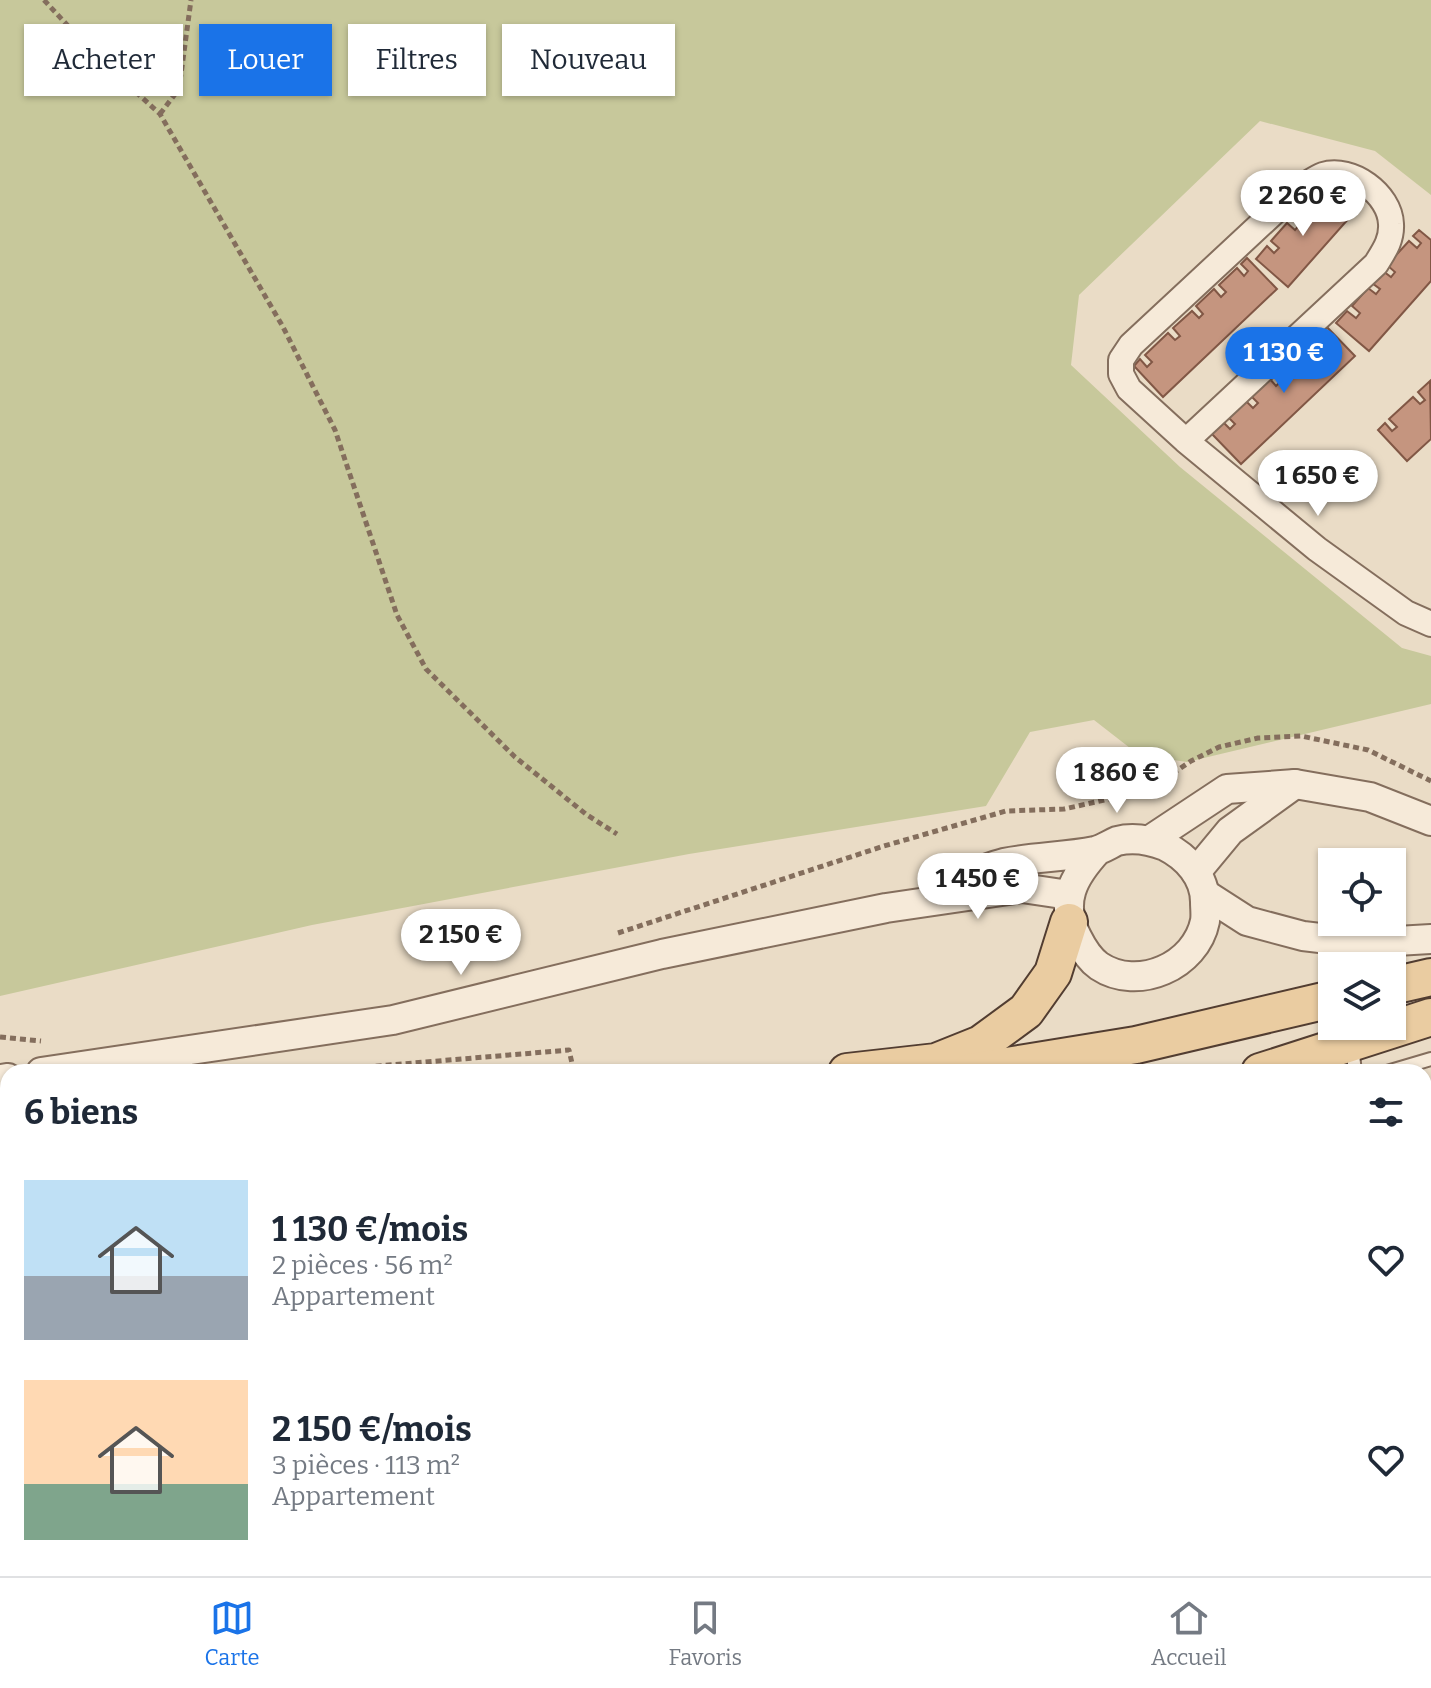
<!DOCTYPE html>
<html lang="fr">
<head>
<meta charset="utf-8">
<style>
  body { margin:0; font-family:Bitter,serif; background:#f2f2f3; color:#1f2937; height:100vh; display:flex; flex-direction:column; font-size:30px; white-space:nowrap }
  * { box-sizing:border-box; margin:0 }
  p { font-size:26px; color:#747a83 }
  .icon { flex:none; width:44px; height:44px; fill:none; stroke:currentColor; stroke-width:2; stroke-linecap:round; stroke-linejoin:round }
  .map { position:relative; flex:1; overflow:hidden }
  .sheet { position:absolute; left:0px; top:1064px; width:1432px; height:512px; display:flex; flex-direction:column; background:#fff; border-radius:24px 24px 0 0; box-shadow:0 2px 6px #0004 }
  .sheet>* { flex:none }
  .banner { position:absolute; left:24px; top:24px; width:800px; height:72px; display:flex; gap:16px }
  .tools { position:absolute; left:1318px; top:848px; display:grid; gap:16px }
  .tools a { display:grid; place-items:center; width:88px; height:88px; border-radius:0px; background:#fff; box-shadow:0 2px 6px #0004; font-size:40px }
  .price { position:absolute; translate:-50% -68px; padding:0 18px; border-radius:28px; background:#fff; color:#222; font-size:26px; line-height:52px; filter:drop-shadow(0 2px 4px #0008) }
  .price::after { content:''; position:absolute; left:50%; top:48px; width:24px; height:18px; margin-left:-12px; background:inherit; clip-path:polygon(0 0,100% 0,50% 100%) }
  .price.active { background:#1a73e8; color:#fff }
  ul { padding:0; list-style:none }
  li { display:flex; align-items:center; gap:24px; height:200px; padding:0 24px }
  li span { display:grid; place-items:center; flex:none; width:224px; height:160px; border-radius:0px; color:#555 }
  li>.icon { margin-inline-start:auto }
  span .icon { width:96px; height:96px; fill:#fffc; stroke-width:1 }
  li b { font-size:34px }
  h2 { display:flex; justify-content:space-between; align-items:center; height:96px; padding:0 24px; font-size:34px }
  .chip { padding:0 28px; border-radius:0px; background:#fff; box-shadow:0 2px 6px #0004; font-size:28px; line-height:72px }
  .chip.active { background:#1a73e8; color:#fff }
  .menu { display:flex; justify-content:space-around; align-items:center; height:112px; border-top:2px solid #e0e1e3; background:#fff; font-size:22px; color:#747a83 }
  .menu a { display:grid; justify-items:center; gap:4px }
  .menu .active { color:#1a73e8 }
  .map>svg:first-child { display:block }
</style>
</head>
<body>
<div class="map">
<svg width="1431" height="1576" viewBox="0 0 1431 1576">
  <rect width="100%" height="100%" fill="#eadcc6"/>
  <!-- green -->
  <g fill="#c7c89b">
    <path d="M0,0h1431v195l-56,-44 -115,-30 -181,174 -8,70 109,102 222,181 29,8v48l-244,58 -48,-7 -45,-35 -64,12 -44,74 -297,48 -377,71 -312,71z"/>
    <path d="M1431,1512v64h-44l5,-8h32v-46z"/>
  </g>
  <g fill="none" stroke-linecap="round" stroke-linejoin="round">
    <!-- river -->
    <path stroke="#a7beb5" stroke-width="52" d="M1426,1576l5,-6"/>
  </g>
  <!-- building -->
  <g fill="#c5957f" stroke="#815745" stroke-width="2">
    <path d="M1318,188l32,29 -62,70 -32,-28 11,-13 7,7 5,-5 -8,-7 16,-18 8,7 4,-5 -7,-7 15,-18 8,7 5,-5 -8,-7z"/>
    <path d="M1419,230l12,10v41l-62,70 -33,-28 11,-12 9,7 4,-5 -8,-7 16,-18 8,6 4,-5 -8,-6 11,-12 8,6 4,-5 -8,-7 22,-24 8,7 4,-5 -8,-7z"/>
    <path d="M1247,258l30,31 -114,108 -29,-31 6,-7 7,8 5,-5 -7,-7 23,-22 7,7 5,-4 -7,-8 19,-17 7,7 4,-4 -7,-8 18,-17 7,8 5,-5 -7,-7 18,-17 7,8 4,-5 -7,-7z"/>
    <path d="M1325,325l30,31 -114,108 -30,-31 12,-11 7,7 5,-5 -7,-7 18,-16 7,7 5,-5 -7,-7 18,-18 7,8 5,-5 -7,-7 17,-17 7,8 5,-4 -7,-8 18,-17 7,7 5,-4 -7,-8z"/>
    <path d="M1430,381l1,58 -24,22 -29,-31 7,-7 7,8 5,-4 -8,-8 24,-22 7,7 5,-4 -7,-8z"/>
    <path d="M1431,1096v69l-7,1v-68z"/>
  </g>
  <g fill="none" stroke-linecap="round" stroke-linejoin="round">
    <defs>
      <g id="service">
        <path d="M1352,1046l3,26"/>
        <path d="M1387,1072l44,-13"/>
      </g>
      <path id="minor" d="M1186,441l190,-177c8,-13 16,-24 15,-40 -1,-30 -40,-58 -68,-49 -8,3 -15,9 -22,12l-170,158 -10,15v14l8,15 57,52 131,108 89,64 25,11"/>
      <g id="tertiary">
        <path d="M1150,840l77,-51 68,-5 75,13 61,24"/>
        <path d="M1196,872l34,-41 65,-47"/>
        <path d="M935,889c22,-8 46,-20 69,-26 30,-6 61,-6 91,-12 8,-2 15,-7 22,-10 16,-4 33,-1 48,5 22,11 40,31 40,56 0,6 1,13 0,19 -9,45 -67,71 -106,45 -10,-7 -17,-19 -22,-29 -18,-35 -4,-60 21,-87"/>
        <path d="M1205,894l42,27 56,15 59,7 69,-4"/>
        <path d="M41,1072l352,-52 269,-66 224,-46 136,-20 47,7"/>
        <path d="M0,1079l8,-1"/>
      </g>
      <g id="primary">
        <path d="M1392,986l39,-9"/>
        <path d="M847,1072l89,-10 45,-18 45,-33 27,-38 16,-51"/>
        <path d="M970,1072l166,-27 196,-46"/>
        <path d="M1260,1072l171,-55"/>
        <path d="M0,1192l8,-2"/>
        <path d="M0,1358l8,-2"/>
      </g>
    </defs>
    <!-- service casing -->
    <use href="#service" stroke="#846e5d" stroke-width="16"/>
    <!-- minor casing -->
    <use href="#minor" stroke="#846e5d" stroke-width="28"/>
    <!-- tertiary casing -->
    <use href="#tertiary" stroke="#846e5d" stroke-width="32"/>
    <!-- primary casing -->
    <use href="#primary" stroke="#523d31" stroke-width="40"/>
    <!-- path -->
    <g stroke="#846e5d" stroke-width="5" stroke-dasharray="6 4" stroke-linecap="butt">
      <path d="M44,0l50,54 66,60 123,213 52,103 62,185 29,54 89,88 72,58 30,19"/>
      <path d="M160,114l19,-25 12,-89"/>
      <path d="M618,933l266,-87 122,-35 58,-2 54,-12 36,-11 37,-25 28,-14 39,-9 43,-2 67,14 63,31"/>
      <path d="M0,1037l41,4"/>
      <path d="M306,1072l263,-22 5,22"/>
    </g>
    <!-- service -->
    <use href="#service" stroke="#f6ead9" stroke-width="12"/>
    <!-- minor -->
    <use href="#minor" stroke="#f6ead9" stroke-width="24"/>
    <!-- tertiary -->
    <use href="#tertiary" stroke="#f6ead9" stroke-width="28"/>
    <!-- primary -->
    <use href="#primary" stroke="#eacca1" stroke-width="36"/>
  </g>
</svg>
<div class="tools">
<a><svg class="icon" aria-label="locate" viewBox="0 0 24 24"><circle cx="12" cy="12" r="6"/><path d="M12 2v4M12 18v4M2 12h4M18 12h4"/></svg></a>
<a><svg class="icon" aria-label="layers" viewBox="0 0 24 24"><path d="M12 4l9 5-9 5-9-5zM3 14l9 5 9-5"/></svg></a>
</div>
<b class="price" style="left:1303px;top:238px">2 260 €</b>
<b class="price active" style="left:1284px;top:395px">1 130 €</b>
<b class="price" style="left:1318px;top:518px">1 650 €</b>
<b class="price" style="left:1117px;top:815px">1 860 €</b>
<b class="price" style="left:978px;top:921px">1 450 €</b>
<b class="price" style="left:461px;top:977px">2 150 €</b>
<div class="banner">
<a class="chip">Acheter</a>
<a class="chip active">Louer</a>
<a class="chip">Filtres</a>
<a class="chip">Nouveau</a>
</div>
<section class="sheet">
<h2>6 biens<svg class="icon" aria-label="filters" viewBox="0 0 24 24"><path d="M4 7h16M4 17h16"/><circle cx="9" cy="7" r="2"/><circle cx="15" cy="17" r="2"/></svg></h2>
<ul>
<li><span style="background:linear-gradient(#bfe0f5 60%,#9aa5b1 0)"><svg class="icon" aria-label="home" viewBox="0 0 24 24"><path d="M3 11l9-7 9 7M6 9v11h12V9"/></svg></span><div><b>1 130 €/mois</b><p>2 pièces · 56 m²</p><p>Appartement</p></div><svg class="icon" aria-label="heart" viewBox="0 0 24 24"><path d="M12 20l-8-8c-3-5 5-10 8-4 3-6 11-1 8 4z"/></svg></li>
<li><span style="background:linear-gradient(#ffd9b3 65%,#7fa58c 0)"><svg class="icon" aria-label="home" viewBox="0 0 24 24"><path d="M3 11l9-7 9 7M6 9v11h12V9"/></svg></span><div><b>2 150 €/mois</b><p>3 pièces · 113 m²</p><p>Appartement</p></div><svg class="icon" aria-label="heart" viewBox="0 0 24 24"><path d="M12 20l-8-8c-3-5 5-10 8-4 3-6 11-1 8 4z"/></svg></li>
</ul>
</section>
</div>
<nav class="menu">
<a class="active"><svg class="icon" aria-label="map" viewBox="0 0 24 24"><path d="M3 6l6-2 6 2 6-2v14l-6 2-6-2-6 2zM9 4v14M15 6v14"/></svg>Carte</a>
<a><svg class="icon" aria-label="saved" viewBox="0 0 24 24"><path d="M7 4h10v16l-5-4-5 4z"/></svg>Favoris</a>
<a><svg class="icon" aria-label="home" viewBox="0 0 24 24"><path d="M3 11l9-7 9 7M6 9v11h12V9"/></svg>Accueil</a>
</nav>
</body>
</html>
